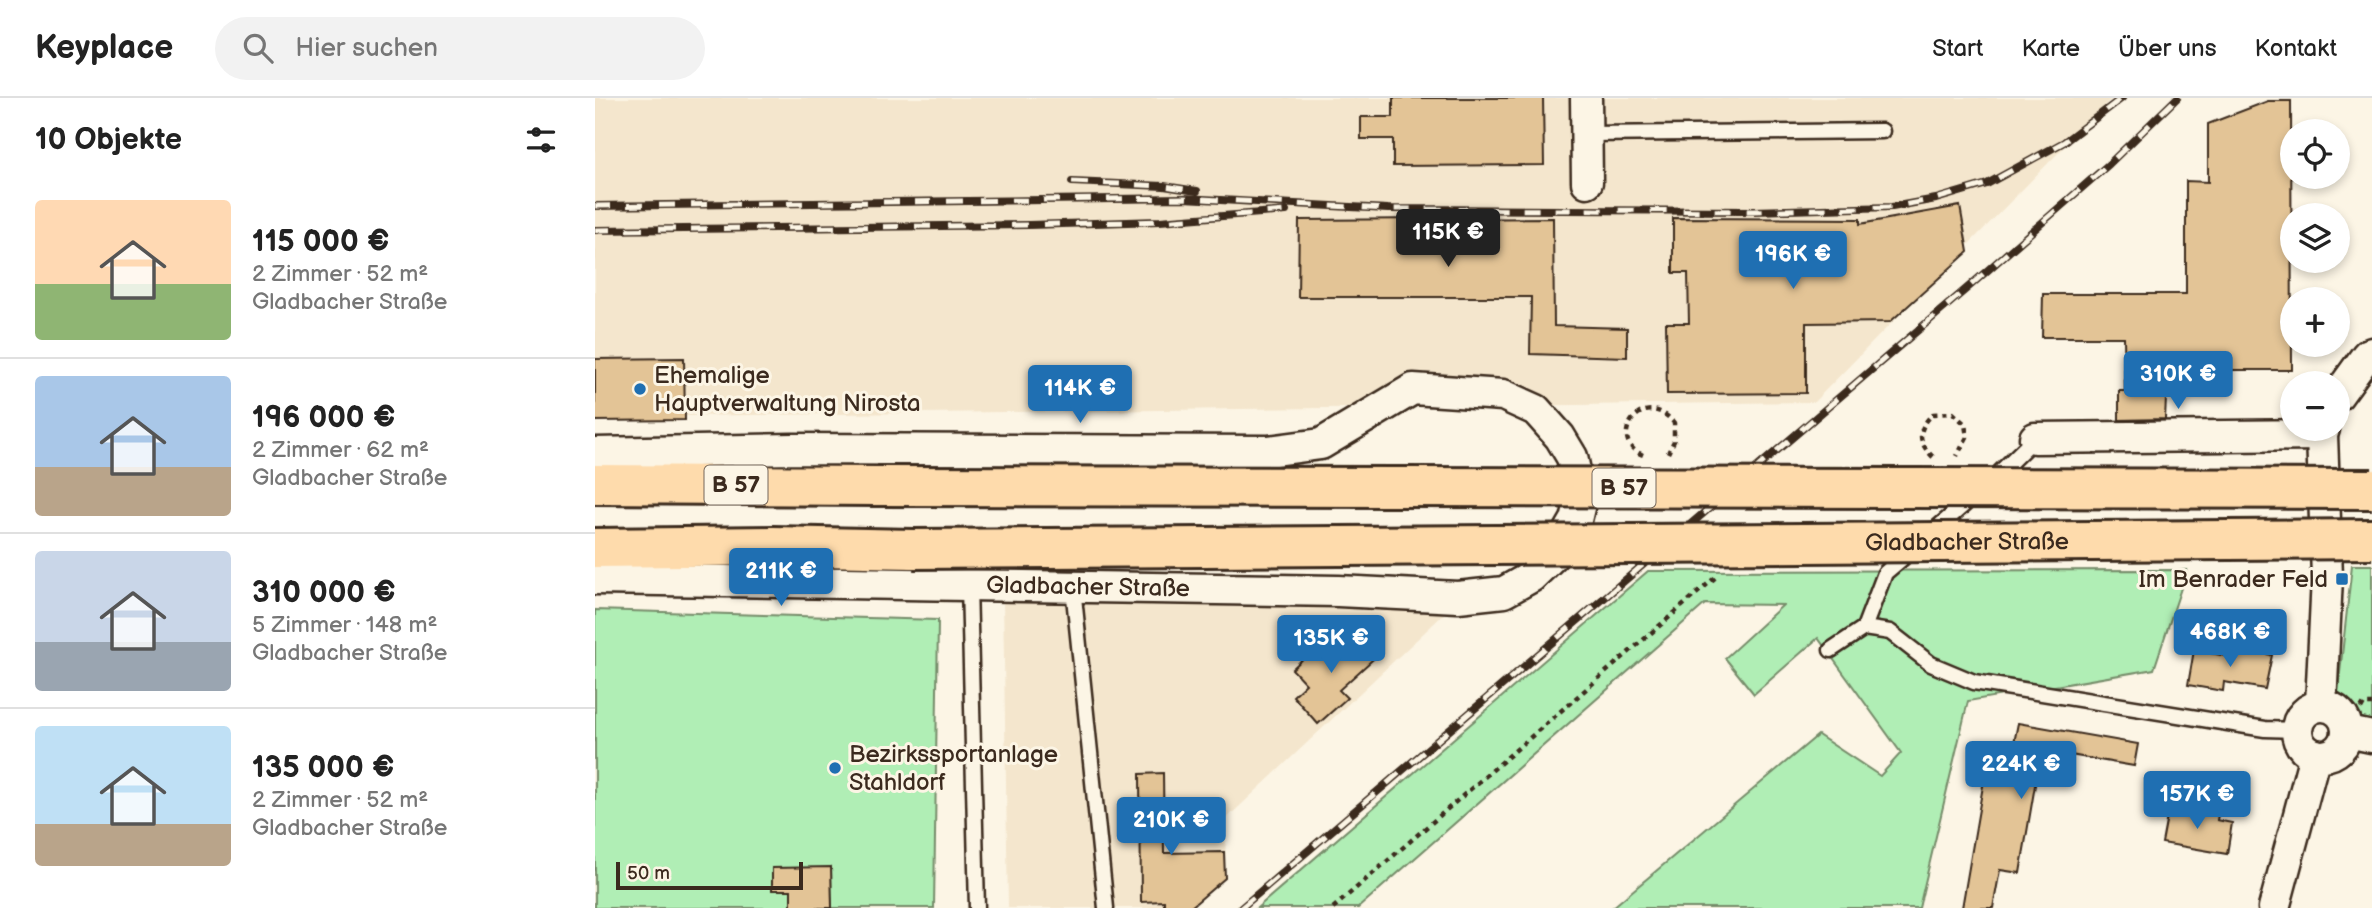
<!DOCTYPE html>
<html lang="de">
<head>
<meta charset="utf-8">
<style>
  body { margin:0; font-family:"Balsamiq Sans",sans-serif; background:#f2f2f2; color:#222; height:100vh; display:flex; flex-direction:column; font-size:26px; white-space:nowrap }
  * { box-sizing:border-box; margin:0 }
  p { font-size:23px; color:#767676 }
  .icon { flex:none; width:38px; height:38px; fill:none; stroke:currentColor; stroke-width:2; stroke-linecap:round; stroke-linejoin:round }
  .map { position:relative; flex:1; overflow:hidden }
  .drawer { display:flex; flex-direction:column; background:#fff; width:595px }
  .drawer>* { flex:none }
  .tools { position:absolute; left:1685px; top:21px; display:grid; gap:14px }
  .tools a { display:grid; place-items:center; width:70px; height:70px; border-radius:50%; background:#fff; box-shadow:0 4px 10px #0003; font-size:35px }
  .scale { position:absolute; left:21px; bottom:18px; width:187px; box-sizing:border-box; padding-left:7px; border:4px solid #3b2a1e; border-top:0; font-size:19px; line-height:24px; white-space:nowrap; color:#3b2a1e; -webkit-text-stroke:5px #fcf5e5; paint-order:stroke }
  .price { position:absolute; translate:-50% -60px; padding:0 16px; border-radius:7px; background:#1f6fb2; color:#fff; font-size:23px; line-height:46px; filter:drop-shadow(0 2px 4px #0008) }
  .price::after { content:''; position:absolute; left:50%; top:42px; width:21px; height:16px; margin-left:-10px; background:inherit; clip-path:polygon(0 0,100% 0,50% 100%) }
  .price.current { background:#222; color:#fff }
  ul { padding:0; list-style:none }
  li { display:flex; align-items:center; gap:21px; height:175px; padding:0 35px }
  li+li { border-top:2px solid #e0e0e0 }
  li span { display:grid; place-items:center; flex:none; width:196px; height:140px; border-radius:7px; color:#555 }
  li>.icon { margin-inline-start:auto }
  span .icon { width:84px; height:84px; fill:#fffc; stroke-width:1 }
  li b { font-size:30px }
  h2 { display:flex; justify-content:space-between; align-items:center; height:84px; padding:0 35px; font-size:30px }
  header { display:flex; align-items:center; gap:42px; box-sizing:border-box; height:98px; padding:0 35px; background:#fff; border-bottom:2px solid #e0e0e0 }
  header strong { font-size:33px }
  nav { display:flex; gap:38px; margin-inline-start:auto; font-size:24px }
  .search { width:490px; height:63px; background:#f2f2f2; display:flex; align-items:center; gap:18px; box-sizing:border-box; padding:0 24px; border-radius:38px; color:#767676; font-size:26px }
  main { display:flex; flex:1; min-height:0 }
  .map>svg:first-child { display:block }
</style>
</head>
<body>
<header>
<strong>Keyplace</strong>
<div class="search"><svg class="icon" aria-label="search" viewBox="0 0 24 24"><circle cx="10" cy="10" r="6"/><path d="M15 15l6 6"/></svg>Hier suchen</div>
<nav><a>Start</a><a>Karte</a><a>Über uns</a><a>Kontakt</a></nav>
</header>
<main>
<section class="drawer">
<h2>10 Objekte<svg class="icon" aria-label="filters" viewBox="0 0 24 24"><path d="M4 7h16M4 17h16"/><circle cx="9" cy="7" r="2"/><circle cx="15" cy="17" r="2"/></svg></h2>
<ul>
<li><span style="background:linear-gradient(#ffd9b3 60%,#8fb573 0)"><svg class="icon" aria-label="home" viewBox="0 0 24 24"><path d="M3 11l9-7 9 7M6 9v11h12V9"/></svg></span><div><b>115 000 €</b><p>2 Zimmer · 52 m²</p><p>Gladbacher Straße</p></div></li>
<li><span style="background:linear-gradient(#a9c7e8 65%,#b9a48a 0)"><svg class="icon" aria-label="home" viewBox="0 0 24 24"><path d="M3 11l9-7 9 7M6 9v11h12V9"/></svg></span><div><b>196 000 €</b><p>2 Zimmer · 62 m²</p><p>Gladbacher Straße</p></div></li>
<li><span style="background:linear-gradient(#c9d6e8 65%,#9aa5b1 0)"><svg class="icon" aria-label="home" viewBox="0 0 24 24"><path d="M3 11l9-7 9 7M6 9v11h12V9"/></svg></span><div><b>310 000 €</b><p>5 Zimmer · 148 m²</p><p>Gladbacher Straße</p></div></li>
<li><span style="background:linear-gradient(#bfe0f5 70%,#b9a48a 0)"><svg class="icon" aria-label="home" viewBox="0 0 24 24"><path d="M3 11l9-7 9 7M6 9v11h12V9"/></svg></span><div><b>135 000 €</b><p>2 Zimmer · 52 m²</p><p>Gladbacher Straße</p></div></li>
</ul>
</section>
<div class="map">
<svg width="1777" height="810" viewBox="0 0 1777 810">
  <rect width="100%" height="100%" fill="#fcf5e5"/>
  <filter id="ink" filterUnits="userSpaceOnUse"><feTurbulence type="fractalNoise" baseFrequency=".0143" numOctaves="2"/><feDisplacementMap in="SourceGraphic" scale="14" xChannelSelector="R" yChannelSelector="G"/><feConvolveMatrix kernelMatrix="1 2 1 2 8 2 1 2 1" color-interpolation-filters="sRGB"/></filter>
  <g filter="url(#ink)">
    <!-- built -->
    <g fill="#f4e6cd">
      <path d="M0,0h1517l-298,304 -1219,15z"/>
      <path d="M408,500l443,14 -220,207 -1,59 -35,30h-182z"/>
    </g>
    <!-- green -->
    <g fill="#b0eeb5" stroke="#768c6a" stroke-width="2">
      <path d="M1757,467h20v182l-35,-47z"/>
      <path d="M1592,472l-33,99 -186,32 -49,207h-307l206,-173 62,41 21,-23 -83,-115 -64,56 -29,-36 58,-53 -78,-1 -347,304h-101l391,-337z"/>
      <path d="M0,512l343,10 -4,288h-102l-1,-41 -40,23v18h-196z"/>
    </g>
    <!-- building -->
    <g fill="#e3c496" stroke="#3b2a1e" stroke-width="2">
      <path d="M798,0h150l1,67 -151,1v-27h-32v-22h32z"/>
      <path d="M1673,3h23l1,269h-95v7l-23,-2 -7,2 -2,42 -46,1v-29h6l-1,-54h-82l1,-43h143v-113l22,1v-58z"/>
      <path d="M1365,108l8,46 -78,70 -84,1v70l-139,1 -1,-71h23l-1,-50h-15v-55l187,1v5z"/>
      <path d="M958,120l1,108 73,2v29l-97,-3 1,-57h-233l1,-77z"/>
      <path d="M89,260l1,62 -90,1v-62z"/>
      <path d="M767,534l19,20 -42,38 8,8 -29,26 -25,-28 13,-12 -14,-15 29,-27 14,15z"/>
      <path d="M1634,549l43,8 -7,34 -41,-7 -1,9 -35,-6 6,-35 33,6z"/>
      <path d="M1423,625l120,21 -4,22 -93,-16 -21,123 -20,-3 -7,38h-31l28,-163 23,3z"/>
      <path d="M568,675l1,80 60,-1 1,26 -35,30h-26v-7l-23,1 -1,-128z"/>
      <path d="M1588,711l35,6 -1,5 15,3 -5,31 -65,-11 6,-32 15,3z"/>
      <path d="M236,769l1,41h-41v-18h-19v-22z"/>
    </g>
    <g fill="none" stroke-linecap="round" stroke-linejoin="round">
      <defs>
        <g id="lane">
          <path d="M992,36l295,-3"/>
          <path d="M1397,382l43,-42"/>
          <path d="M1334,437l45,-39"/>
          <path d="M374,487l8,323"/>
          <path d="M478,489l33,321"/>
          <path d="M1269,530l21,-55 26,-22"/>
          <path d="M1236,552l33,-22 26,4 41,32 43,18 291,47 32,1"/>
        </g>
        <g id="street">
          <path d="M991,0l1,84"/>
          <path d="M1743,297l29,-40 5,-2"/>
          <path d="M1440,340l287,-3"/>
          <path d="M0,355l198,-4 475,2 53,-7 92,-55 90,6 33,15 24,27 12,20 9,42 -5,21 -18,31 -27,26 -27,15 -46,5 -120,-6 -743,-12"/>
          <path d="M1726,607l6,-128 -5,-142 2,-6"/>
          <circle cx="1727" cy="633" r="25"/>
          <path d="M1753,634l24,5"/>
          <path d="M1679,810l41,-153"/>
        </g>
        <g id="primary">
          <path d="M0,386l282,2"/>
          <path d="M0,450l178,-2 140,3"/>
        </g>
      </defs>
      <!-- lane casing -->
      <use href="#lane" stroke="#3b2a1e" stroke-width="19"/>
      <!-- street casing -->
      <use href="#street" stroke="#3b2a1e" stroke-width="35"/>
      <!-- primary casing -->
      <use href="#primary" stroke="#3b2a1e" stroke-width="44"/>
      <!-- path -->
      <g stroke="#3b2a1e" stroke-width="4.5" stroke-dasharray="5 5" stroke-linecap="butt">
        <path d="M1766,611l3,-5h8"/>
        <path d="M738,810l384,-332"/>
      </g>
      <!-- lane -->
      <use href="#lane" stroke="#fcf5e5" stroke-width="14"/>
      <!-- street -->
      <use href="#street" stroke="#fcf5e5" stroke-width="30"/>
      <!-- primary -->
      <use href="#primary" stroke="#fedbac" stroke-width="38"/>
      <defs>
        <g id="rail">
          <path d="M477,84l92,4 33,5"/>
          <path d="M0,108l589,-8 204,11 366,2 138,-4 44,-8 51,-15 77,-42 58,-44"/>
          <path d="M0,132l434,-5 131,-4 126,-10"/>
          <path d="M646,810l731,-624 137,-120 68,-66"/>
        </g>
      </defs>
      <!-- rail casing -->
      <use href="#rail" stroke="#3b2a1e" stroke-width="8"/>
      <!-- rail -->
      <use href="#rail" stroke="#fcf5e5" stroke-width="5" stroke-dasharray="16" stroke-linecap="butt"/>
      <defs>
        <g id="primary-bridge">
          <path d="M282,388l1495,3"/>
          <path id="s1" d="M318,451l1459,-10"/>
        </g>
      </defs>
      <!-- primary-bridge casing -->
      <use href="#primary-bridge" stroke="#3b2a1e" stroke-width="44" stroke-linecap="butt"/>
      <!-- path-bridge -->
      <g stroke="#3b2a1e" stroke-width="4.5" stroke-dasharray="5 5" stroke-linecap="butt">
        <path d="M1048,357c-39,-16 1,-69 31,-32v18l-6,12"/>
        <path d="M1338,359c-16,-15 -16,-28 0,-43l20,-1 12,11 2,13 -10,19"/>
      </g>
      <!-- primary-bridge -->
      <use href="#primary-bridge" stroke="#fedbac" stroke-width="38"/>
    </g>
  </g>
  <!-- markers -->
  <g fill="#1f6fb2" stroke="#fcf5e5" stroke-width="2.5">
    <circle cx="45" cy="291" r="7"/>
    <rect x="1740" y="474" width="14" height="14" rx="3.5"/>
    <circle cx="240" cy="670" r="7"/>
  </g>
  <g text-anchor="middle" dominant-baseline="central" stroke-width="6" stroke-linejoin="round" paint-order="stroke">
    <!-- shield labels -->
    <g fill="#fcf5e5" stroke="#75675a" stroke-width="2">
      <rect x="109.5" y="367.5" width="63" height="39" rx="5"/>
      <rect x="997.5" y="370.5" width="63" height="39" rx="5"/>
    </g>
    <g font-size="23" font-weight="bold" fill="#3b2a1e">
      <text x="141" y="387">B 57</text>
      <text x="1029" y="390">B 57</text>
    </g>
    <!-- poi labels -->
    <g font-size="24" fill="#3b2a1e" stroke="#fcf5e5" text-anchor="start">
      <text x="59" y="277">Ehemalige<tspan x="59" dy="28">Hauptverwaltung Nirosta</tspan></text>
      <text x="1733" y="481" text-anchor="end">Im Benrader Feld</text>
      <text x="254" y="656">Bezirkssportanlage<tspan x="254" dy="28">Stahldorf</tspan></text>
    </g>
    <!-- street labels -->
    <g font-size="24" fill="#3b2a1e" stroke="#fcf5e5">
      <text stroke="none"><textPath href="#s1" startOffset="1054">Gladbacher Straße</textPath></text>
      <text transform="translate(493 489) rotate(1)">Gladbacher Straße</text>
    </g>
  </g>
</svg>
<div class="tools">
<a><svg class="icon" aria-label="locate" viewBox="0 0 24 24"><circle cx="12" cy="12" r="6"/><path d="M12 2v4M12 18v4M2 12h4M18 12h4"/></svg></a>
<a><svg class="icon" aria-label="layers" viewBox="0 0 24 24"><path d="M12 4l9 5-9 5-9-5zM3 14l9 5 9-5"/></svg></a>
<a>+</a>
<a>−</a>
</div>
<div class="scale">50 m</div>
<b class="price current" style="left:853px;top:171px">115K €</b>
<b class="price" style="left:1198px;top:193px">196K €</b>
<b class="price" style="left:1583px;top:313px">310K €</b>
<b class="price" style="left:485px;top:327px">114K €</b>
<b class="price" style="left:186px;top:510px">211K €</b>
<b class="price" style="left:1635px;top:571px">468K €</b>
<b class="price" style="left:736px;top:577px">135K €</b>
<b class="price" style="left:1426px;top:703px">224K €</b>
<b class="price" style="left:1602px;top:733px">157K €</b>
<b class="price" style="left:576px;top:759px">210K €</b>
</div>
</main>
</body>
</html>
